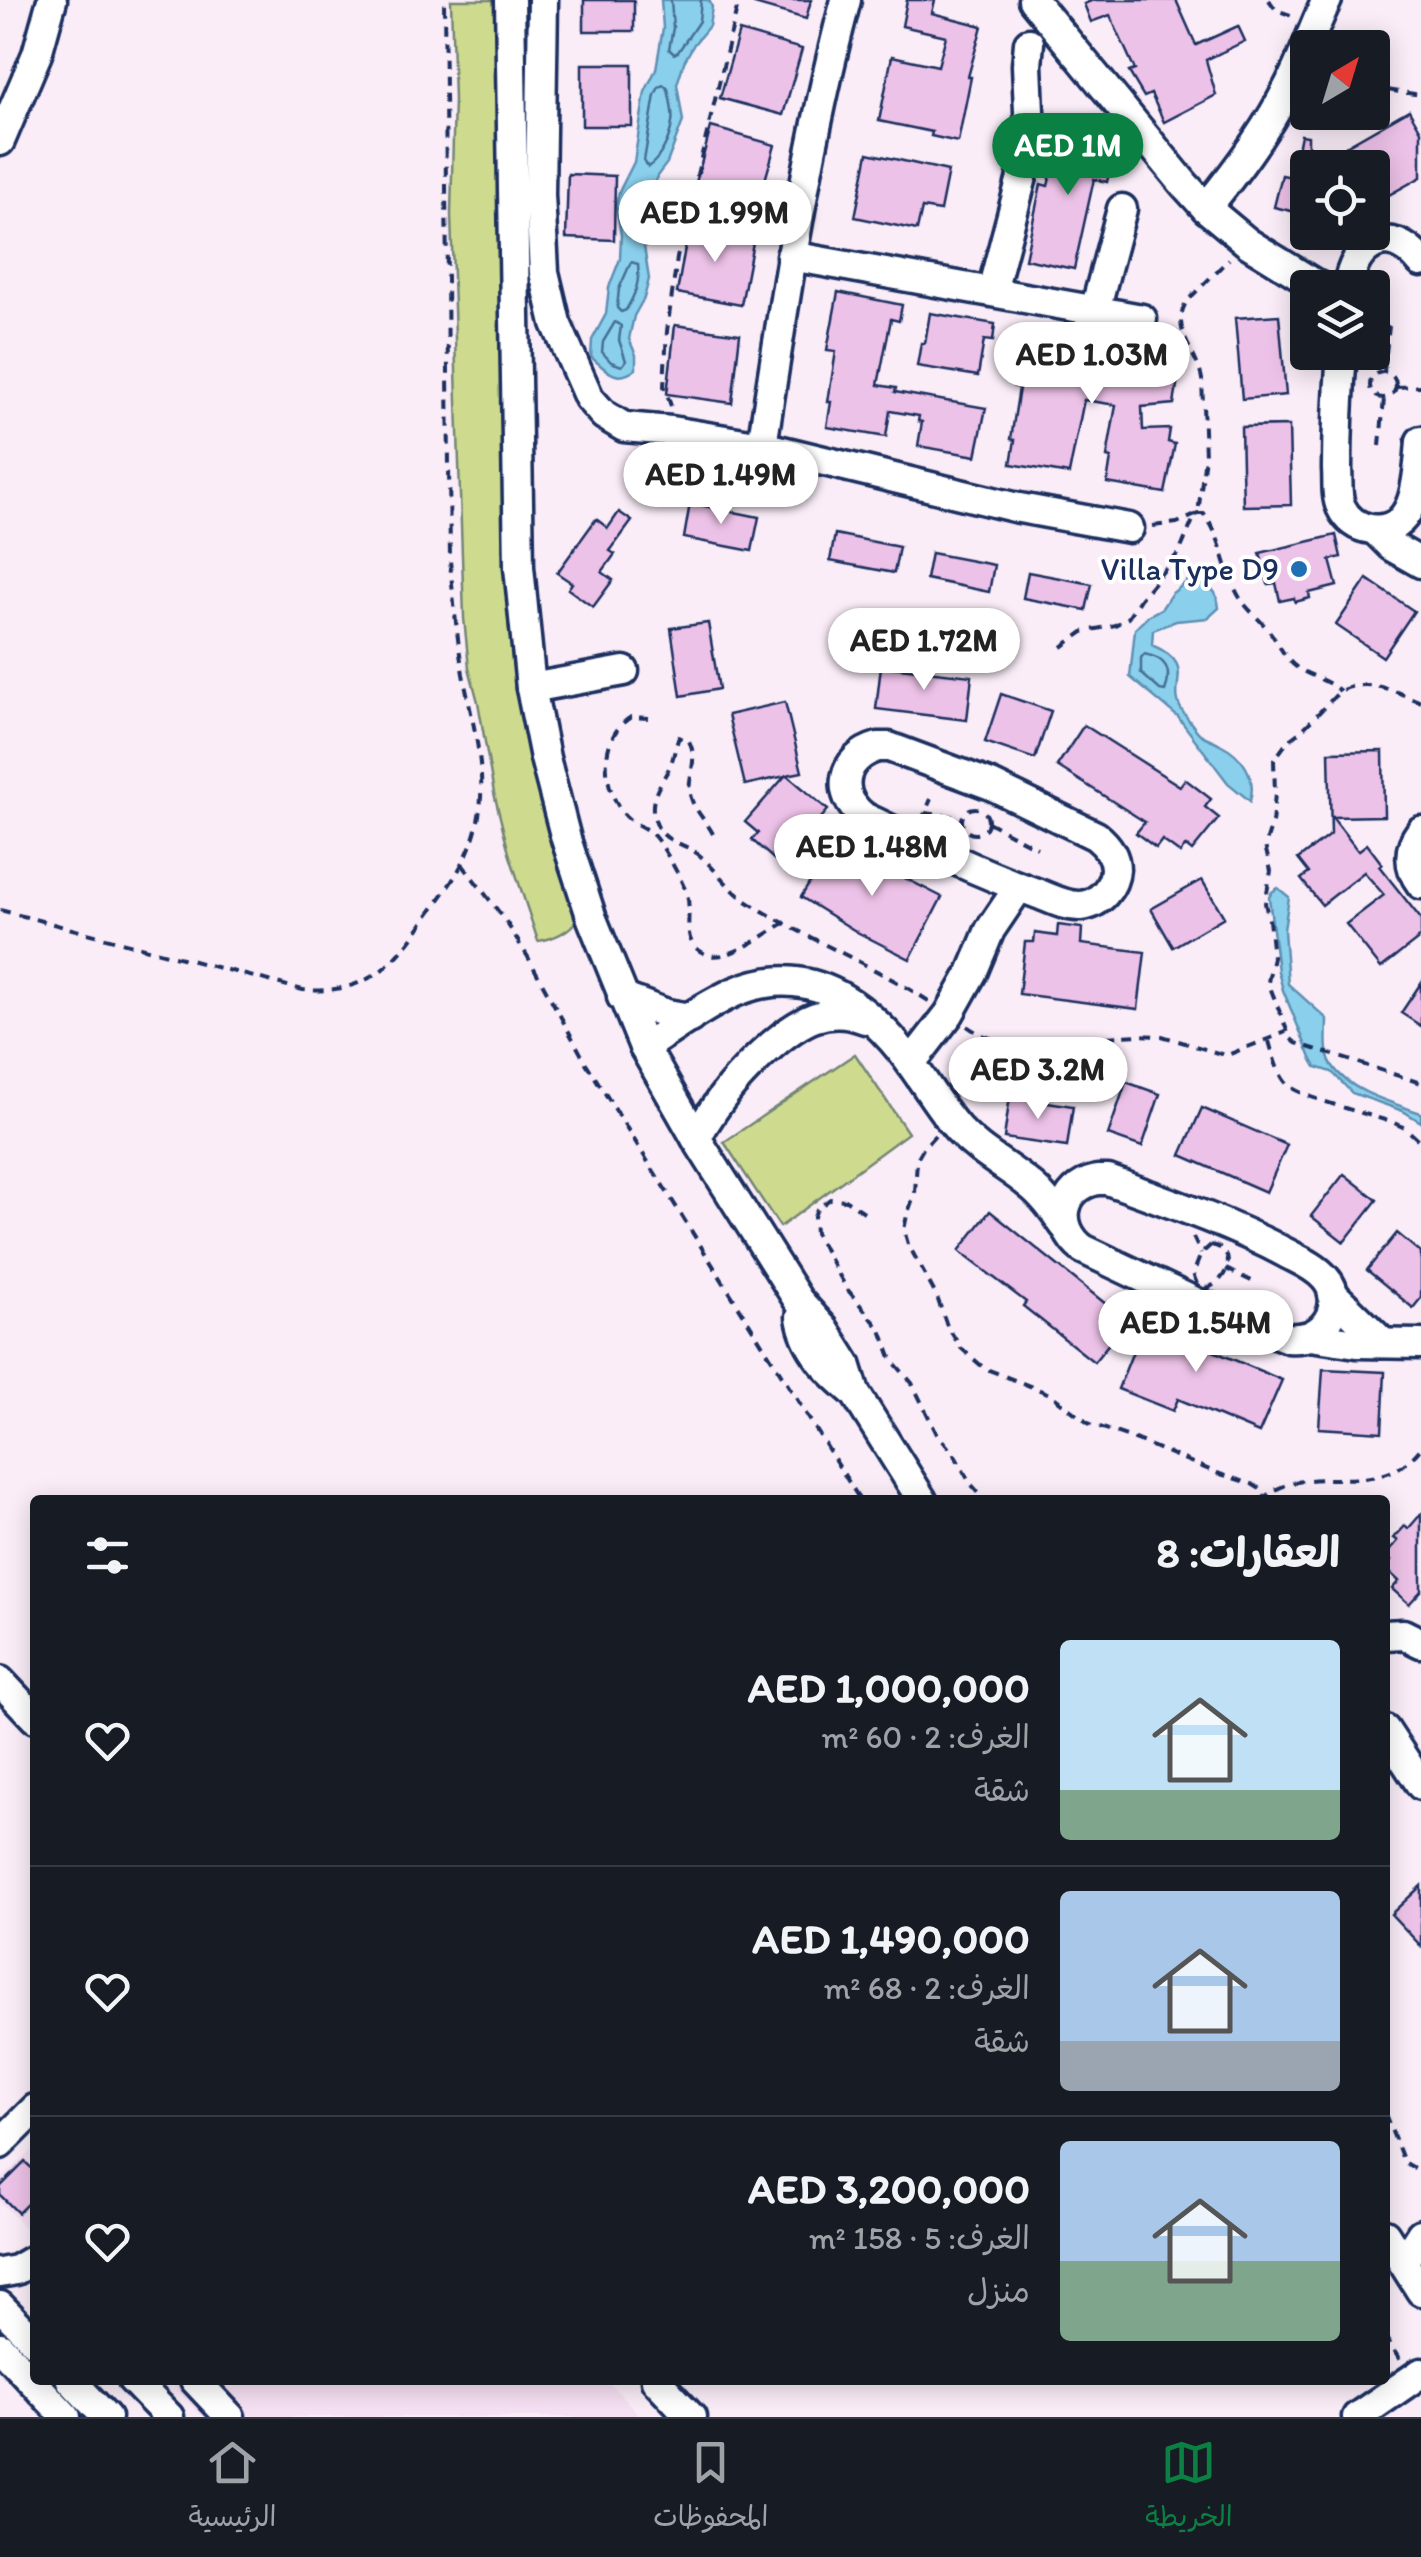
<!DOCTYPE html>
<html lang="ar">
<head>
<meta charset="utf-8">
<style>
  body { margin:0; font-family:Itim,"Playpen Sans Arabic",sans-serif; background:#20242c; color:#f1f3f6; direction:rtl; height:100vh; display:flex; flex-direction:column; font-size:38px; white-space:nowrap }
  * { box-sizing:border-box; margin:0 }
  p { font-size:32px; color:#9ea1a6 }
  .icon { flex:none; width:55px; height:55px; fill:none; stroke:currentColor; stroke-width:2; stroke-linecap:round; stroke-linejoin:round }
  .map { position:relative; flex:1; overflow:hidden; direction:ltr }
  .side { position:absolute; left:30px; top:1495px; width:1360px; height:890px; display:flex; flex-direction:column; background:#171b24; border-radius:10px; box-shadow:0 5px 25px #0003; direction:rtl }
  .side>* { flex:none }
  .needle { width:65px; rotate:38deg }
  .controls { position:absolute; left:1290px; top:30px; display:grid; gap:20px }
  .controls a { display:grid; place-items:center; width:100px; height:100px; border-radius:10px; background:#171b24; box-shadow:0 5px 25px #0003; font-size:50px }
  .price { position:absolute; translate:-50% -85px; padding:0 22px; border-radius:35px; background:#fff; color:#222; font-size:32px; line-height:65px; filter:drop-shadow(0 2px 5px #0008) }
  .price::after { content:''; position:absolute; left:50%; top:60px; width:30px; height:22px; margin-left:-15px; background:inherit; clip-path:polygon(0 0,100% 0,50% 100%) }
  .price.selected { background:#0b8043; color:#fff }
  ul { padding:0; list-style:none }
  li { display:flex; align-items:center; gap:30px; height:250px; padding:0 50px }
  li+li { border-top:2px solid #363941 }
  li span { display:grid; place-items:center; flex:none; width:280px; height:200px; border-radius:10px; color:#555 }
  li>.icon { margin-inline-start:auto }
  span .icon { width:120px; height:120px; fill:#fffc; stroke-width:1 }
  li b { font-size:42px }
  h2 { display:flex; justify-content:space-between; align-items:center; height:120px; padding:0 50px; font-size:42px }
  .tab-bar { display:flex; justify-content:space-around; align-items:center; height:140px; border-top:2px solid #363941; background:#171b24; font-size:28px; color:#9ea1a6 }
  .tab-bar a { display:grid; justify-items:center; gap:5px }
  .tab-bar .selected { color:#0b8043 }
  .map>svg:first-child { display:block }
</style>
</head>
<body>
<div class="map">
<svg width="1421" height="2417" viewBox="0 0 1421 2417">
  <rect width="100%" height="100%" fill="#faedf8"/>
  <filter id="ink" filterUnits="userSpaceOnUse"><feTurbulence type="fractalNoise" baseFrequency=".01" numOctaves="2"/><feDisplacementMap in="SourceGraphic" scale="20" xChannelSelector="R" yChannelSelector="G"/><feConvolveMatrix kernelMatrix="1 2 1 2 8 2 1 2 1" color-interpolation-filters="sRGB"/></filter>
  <g filter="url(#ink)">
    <!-- built -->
    <g fill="#f6e0f3">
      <path d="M35,2148v90l-35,-36v-22z"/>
      <path d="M168,2380h439l34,37h-438z"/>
    </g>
    <!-- green -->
    <g fill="#cedb8f" stroke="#748576" stroke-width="2.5">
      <path d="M451,0h44c5,154 3,309 7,463 2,66 1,132 11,197 12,88 36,174 65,258 -7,13 -25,21 -40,23l-29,-88 -15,-60 -16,-91 -9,-34 -5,-50 -13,-404 3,-115z"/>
      <path d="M855,1054l53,79 -128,94 -56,-85z"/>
    </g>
    <!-- water -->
    <g fill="#8ad0ec" stroke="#5e90b3" stroke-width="2.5">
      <path d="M661,0h48l3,7 -3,19 -15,18 -10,18 -7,22 6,37 -16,42 -10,13 -10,30 -4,34 6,39 -5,19 -10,18 -5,23 7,16v14c-19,15 -29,2 -45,-12l1,-17 14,-26 3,-27 11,-28 1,-24 -5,-29 3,-14 15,-30 11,-70 11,-23 7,-41z"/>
      <path d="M1189,580c19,6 28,6 30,28l-11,10 -32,3 -23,9 -1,15c50,22 10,41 33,70 4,5 9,13 14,18 6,5 15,7 21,11 22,11 37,32 30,57l-22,-18 -50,-66 -48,-40 5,-48 13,-13 14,-8 9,-14z"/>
      <path d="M1278,888l11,9 -5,33 4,54 39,35c0,14 -3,34 5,46 17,27 61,38 89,48v9l-18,-11 -51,-18 -20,-21 -16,-5 -5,-9 -28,-68 -5,-19 -9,-74 3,-5z"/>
    </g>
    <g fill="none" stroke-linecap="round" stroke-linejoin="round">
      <!-- shore -->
      <g stroke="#476f97" stroke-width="2.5">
        <path d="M671,0l2,28 -4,21 5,5 4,-2 21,-31 2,-21"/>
        <path d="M664,85l4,4c2,11 6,24 4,34 -2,16 -12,36 -24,44l-4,-6 11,-66 4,-8z"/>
        <path d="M631,262l7,2c2,18 -3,31 -12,46l-5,2 -4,-4 2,-19z"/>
        <path d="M615,322l6,4 -2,14 7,21 -4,5 -11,-4 -9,-10 1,-10z"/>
        <path d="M1144,654c22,4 29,16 21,37l-5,-1 -19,-17v-15z"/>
      </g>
    </g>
    <!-- building -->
    <g fill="#edc2e8" stroke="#1b2f5e" stroke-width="2.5">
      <rect x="584" y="0" width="50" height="31"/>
      <path d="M755,0h56l-5,19 -52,-15z"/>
      <path d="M907,0h28l-3,13 50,13 -14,51h3l-13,65 -27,-6 1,-4 -53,-11 13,-65 46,10 8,-30 -44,-10z"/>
      <path d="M1093,0h83l20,45 42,-19 7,15 -39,19 10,35 -52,27 -13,-28 -7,3 -15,-25 6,-2 -25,-55 -19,7 -7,-18z"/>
      <path d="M739,31l63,18 -19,66 -63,-17z"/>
      <rect x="582" y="64" width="50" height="62"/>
      <path d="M1409,110l12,21v46l-43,24 -6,-9v-24h-13l-13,-22z"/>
      <path d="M711,127l64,18 -19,67 -63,-18z"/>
      <path d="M1062,129l54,14 -9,39 -13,-3 -20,90 -49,-10 16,-75 7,2z"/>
      <path d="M1301,135l7,1v79l-34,-8 8,-32 10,2z"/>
      <path d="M868,153l80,18 -8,40 -18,-3 -5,22 -62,-13z"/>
      <path d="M568,174l47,2 -1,64 -48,-2z"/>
      <path d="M689,225l65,12 -13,68 -64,-12z"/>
      <path d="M838,292l64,13 -3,16 -8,-2 -13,66 18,3 -1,4 91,16 -10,48 -58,-10 4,-24 -4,-1 1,-5 -29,-5 -4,26 -59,-10 4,-25h-3l8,-51 -9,-1z"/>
      <path d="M930,313l65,11 -2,17 -9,-1 -6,36 -61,-10 4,-23h4z"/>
      <path d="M1279,315l7,80 -44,4 -7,-81z"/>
      <path d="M675,325l65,9 -8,69 -65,-9z"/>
      <path d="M1025,330l156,30 -7,44 -32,3 1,23 27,-1 -2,13 7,2 -10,49 -58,-10 4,-25 -4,-1 9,-52 -32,-5 -15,74 -58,-10 4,-24 -4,-1 8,-51 -6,-2z"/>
      <path d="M1289,426l2,79 -48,1 -2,-79z"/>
      <path d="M690,503l69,14 -7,34 -68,-13z"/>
      <path d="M619,512l13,9 -22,30 5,3 -13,18 11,8 -20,27 -25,-18 4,-6 -15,-10 39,-54 12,9z"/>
      <path d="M835,534l64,13 -5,26 -64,-12z"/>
      <path d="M1336,535l5,22 -11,3 7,26 -28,7 1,5 -15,4 -1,-4 -14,3 -4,-18 -8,1 -8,-31z"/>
      <path d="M931,553l63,12 -5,27 -63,-13z"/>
      <path d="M1028,572l64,12 -6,26 -63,-12z"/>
      <path d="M1367,579l47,32 -31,46 -47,-32z"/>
      <path d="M708,623l11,66 -38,7 -10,-68z"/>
      <path d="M881,666l91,10 -5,44 -91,-11z"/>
      <path d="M1001,694l50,17 -16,48 -50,-17z"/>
      <path d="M785,702l17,70 -15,3 41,35 -13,15 -3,-3 -35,40 -25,-22 6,-7 -13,-11 40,-46 -40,9 -17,-70z"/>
      <path d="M1084,725l96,61 5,-7 26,20 -6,8 14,11 -27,33 -6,-5 -6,7 -18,-13 -6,8 -20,-15 9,-11 -88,-56z"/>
      <path d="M1383,751l1,65 -52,1 26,34 9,-7 15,20 -3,2 42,53v18l-40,31 -35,-44 38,-29 -20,-23 -42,33 -21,-26 8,-6 -11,-14 33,-25 -2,-82z"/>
      <path d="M836,839l53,31 53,27 -32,62 -53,-27 -56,-35z"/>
      <path d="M1202,880l22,37 -51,30 -22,-38z"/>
      <path d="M1058,925l24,3 -1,16 64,8 -7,57 -119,-15 6,-52h9l1,-9 22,3z"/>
      <path d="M1421,983v43l-20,-13z"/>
      <path d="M1126,1082l34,12 -18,53 -34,-12z"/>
      <path d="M1010,1096l63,10 -6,41 -63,-9z"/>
      <path d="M1202,1108l85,37 -21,47 -85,-37z"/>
      <path d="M1344,1174l33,26 -33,42 -33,-26z"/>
      <path d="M990,1211l137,110 -33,41 -71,-56 3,-4 -67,-51z"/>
      <path d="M1397,1233l24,20v45l-8,10 -46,-38z"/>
      <path d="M1149,1311l55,22 -5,12 83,35 -23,53 -81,-34 -5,12 -55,-22z"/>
      <path d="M1323,1369l62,3 -3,60 -63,-4z"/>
      <path d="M1421,1514v77l-12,13 -17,-15 7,-8 -14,-13 6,-7 -6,-5 13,-15 -4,-3 11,-12 3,3z"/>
      <path d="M1421,1886v60l-30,-32z"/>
      <path d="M25,2162l10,9v25l-17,17 -18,-18v-8z"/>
    </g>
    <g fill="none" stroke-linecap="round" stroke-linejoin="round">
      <defs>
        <g id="minor">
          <path d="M510,0l9,567 12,121 14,70 21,81 26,80 52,128 52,91 102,162 26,29 22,35 9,29 67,107"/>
          <path d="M543,0l-3,195 4,77 12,51 33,75 15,17 20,12 47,4 91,15 252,61 115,21"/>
          <path d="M1033,0l151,184 22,24 42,35 73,45"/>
          <path d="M0,141l37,-87 15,-54"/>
          <path d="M1206,208c32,-39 61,-78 83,-122 15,-28 24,-58 38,-86"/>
          <path d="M791,256l351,63"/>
          <path d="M1348,288c5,-45 42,-65 73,-26"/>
          <path d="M992,291l35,-133 3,-24 -3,-69 2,-22"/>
          <path d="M1095,310l27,-101"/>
          <path d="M1342,352c-3,39 -5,78 -5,117 1,12 -1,27 4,38 6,13 16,20 30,22 47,6 47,-55 50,-88"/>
          <path d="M762,446c23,-150 45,-300 84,-446"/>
          <path d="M1375,530l16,16 30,17"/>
          <path d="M531,688l93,-17"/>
          <path d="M878,747h11l102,38 105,51c10,8 19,18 19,33 -1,18 -15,35 -34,37 -15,1 -31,-8 -45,-13 -59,-21 -116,-49 -172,-76 -30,-23 -22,-60 14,-70z"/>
          <path d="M1421,831c-13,17 -13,36 0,53"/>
          <path d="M622,997l45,17 23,4"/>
          <path d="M644,1047c29,-18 59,-41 91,-55 68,-29 122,5 165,57 21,26 36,55 58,80 22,24 48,36 72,56 14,11 24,25 34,40"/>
          <path d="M911,1063l38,-49 23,-41 18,-43 29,-43"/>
          <path d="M696,1138c23,-40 42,-63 76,-93 28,-24 55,-41 93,-26"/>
          <path d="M1097,1180h11c60,22 121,43 178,73 13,7 29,13 39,25 13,14 11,35 -2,49 -9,10 -22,12 -35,11l-91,-35 -114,-54c-29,-22 -23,-61 14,-69z"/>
          <path d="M1333,1294l48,47"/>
          <path d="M801,1317c5,33 29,55 54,76"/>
          <path d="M1310,1336l47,7 64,1"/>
          <path d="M1385,1635l18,-1 18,9"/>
          <path d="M0,1681l35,37"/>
          <path d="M1385,1730l36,55"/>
          <path d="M0,2144l35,-35"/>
          <path d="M1385,2234l36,57"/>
          <path d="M1403,2262l18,-28"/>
          <path d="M0,2273l16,-3 19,-11"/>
          <path d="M0,2306l35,36"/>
          <path d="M0,2347l66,70"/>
          <path d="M71,2380l35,37"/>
          <path d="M133,2380l36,37"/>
          <path d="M195,2380l35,37"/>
          <path d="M656,2380l35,37"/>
          <path d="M1357,2417l64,-44"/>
        </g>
      </defs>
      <!-- minor casing -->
      <use href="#minor" stroke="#1b2f5e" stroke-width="35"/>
      <!-- path -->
      <g stroke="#1b2f5e" stroke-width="4" stroke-dasharray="10 8" stroke-linecap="butt">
        <path d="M1269,0l7,10 17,6"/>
        <path d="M1372,97l15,-7 34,5"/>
        <path d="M1384,371l5,-45"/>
        <circle cx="1383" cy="385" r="13"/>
        <path d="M1397,387l24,-1"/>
        <path d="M671,406l-7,-20 3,-55 10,-73 62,-258"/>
        <path d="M1380,446l4,-48"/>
        <path d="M1153,526l24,-3 21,-9 7,-58 -3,-77c-5,-27 -33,-50 -15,-78l42,-42"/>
        <path d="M1062,647l21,-15 32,-7 13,-7 12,-19 40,-48 14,-33 4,-4h6c19,24 20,58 36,84 7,11 17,19 26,29 12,13 17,32 33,42 14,8 28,11 41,22"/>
        <path d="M1421,702c-27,-11 -53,-25 -81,-11l-39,40 -13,10 -14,19 1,34 -3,29 -7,23 6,25 -6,32 4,17 4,37 -5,25 22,56 6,5 125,40"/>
        <path d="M649,718l-18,-1c-33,20 -29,69 -8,96 8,11 22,13 31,23 12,14 23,36 31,53 11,23 -10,56 24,66 21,6 58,-22 77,-33"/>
        <circle cx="975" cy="821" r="13"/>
        <path d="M925,813l38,5"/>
        <path d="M921,822l10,-23"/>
        <path d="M988,822l49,26"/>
        <path d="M713,834c-6,-12 -18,-23 -22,-36 -6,-19 9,-36 -2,-57l-10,-4c-4,10 -5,20 -9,29 -8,17 -21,31 -16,50 6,28 26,24 44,38 18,15 30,35 50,48 58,37 124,62 182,100"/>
        <path d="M462,864l43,56 23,37 58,106 274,437"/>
        <path d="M0,910l303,80c58,4 88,-19 119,-66 17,-25 37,-49 48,-77 24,-59 4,-114 -7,-173 -6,-38 -10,-76 -13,-114l-6,-560"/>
        <path d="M967,1026c15,11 29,15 47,17l124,-8 24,1 59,18h9l56,-22"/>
        <path d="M1269,1041c4,13 8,33 19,44 15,13 83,30 106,38l11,5 16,14"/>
        <path d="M935,1135l-11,12 -7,12 -2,34 -8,22 -3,15 4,14 29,53 10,29 14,22 23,20 66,26 38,29 44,15 85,35 35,11 8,5 4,8"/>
        <path d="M864,1212l-18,-12 -16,-1 -13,10 -3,7 1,17 32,56 34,41 11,30 20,23 25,51 17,20 16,29 15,17"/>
        <path d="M1193,1237l8,17"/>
        <path d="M1211,1245c29,5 16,37 -4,43l-10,-4 -4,-10 8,-20z"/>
        <path d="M1226,1269l30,14"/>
        <path d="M1261,1500c49,-44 116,5 160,-52"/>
        <path d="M1385,2114l19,48 17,10"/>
        <path d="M1385,2336l16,26"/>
      </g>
      <!-- minor -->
      <use href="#minor" stroke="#fff" stroke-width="28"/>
    </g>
  </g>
  <!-- markers -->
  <circle fill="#1f6fb2" stroke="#fff" stroke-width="4" cx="1299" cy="569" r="10"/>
  <g text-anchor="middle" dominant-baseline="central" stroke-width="8" stroke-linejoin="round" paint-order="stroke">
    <!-- poi labels -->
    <g font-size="32" fill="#1b2f5e" stroke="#fff" text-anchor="end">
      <text x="1279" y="569">Villa Type D9</text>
    </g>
  </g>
</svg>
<div class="controls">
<a><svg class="needle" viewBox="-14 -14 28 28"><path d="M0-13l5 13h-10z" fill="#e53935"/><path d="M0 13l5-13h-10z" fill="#9ea1a6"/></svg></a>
<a><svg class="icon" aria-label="locate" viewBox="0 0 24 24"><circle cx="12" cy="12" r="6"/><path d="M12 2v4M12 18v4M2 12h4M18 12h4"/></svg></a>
<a><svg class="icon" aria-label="layers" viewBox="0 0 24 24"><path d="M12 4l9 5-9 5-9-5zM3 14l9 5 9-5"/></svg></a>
</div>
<b class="price selected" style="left:1068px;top:198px">AED 1M</b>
<b class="price" style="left:715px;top:265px">AED 1.99M</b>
<b class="price" style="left:1092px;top:407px">AED 1.03M</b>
<b class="price" style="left:721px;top:527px">AED 1.49M</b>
<b class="price" style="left:924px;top:693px">AED 1.72M</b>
<b class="price" style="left:872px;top:899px">AED 1.48M</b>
<b class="price" style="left:1038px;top:1122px">AED 3.2M</b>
<b class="price" style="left:1196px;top:1375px">AED 1.54M</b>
<section class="side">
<h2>العقارات: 8<svg class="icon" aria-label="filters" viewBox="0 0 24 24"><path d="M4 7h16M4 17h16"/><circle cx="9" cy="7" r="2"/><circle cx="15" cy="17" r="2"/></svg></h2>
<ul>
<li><span style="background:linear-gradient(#bfe0f5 75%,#7fa58c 0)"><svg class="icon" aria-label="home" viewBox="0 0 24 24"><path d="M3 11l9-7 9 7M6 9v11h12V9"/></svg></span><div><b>AED 1,000,000</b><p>الغرف: 2 · 60 m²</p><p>شقة</p></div><svg class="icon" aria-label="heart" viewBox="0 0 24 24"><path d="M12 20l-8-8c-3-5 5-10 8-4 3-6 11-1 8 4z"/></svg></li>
<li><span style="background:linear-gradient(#a9c7e8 75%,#9aa5b1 0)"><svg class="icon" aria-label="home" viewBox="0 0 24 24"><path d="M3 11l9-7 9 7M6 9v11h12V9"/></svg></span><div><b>AED 1,490,000</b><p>الغرف: 2 · 68 m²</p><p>شقة</p></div><svg class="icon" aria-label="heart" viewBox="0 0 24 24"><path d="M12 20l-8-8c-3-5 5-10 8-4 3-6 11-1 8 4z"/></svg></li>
<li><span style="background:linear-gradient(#a9c7e8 60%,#7fa58c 0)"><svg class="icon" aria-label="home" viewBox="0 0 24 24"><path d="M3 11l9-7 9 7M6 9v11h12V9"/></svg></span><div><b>AED 3,200,000</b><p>الغرف: 5 · 158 m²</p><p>منزل</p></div><svg class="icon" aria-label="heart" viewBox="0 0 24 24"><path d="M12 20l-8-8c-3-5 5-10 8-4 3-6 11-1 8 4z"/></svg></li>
</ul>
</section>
</div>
<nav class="tab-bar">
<a class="selected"><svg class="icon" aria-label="map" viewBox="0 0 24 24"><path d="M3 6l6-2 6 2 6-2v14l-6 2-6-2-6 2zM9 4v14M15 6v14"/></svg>الخريطة</a>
<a><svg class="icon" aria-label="saved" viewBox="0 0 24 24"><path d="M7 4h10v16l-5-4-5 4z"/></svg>المحفوظات</a>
<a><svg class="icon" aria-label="home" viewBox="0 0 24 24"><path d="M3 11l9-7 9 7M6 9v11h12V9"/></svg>الرئيسية</a>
</nav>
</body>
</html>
